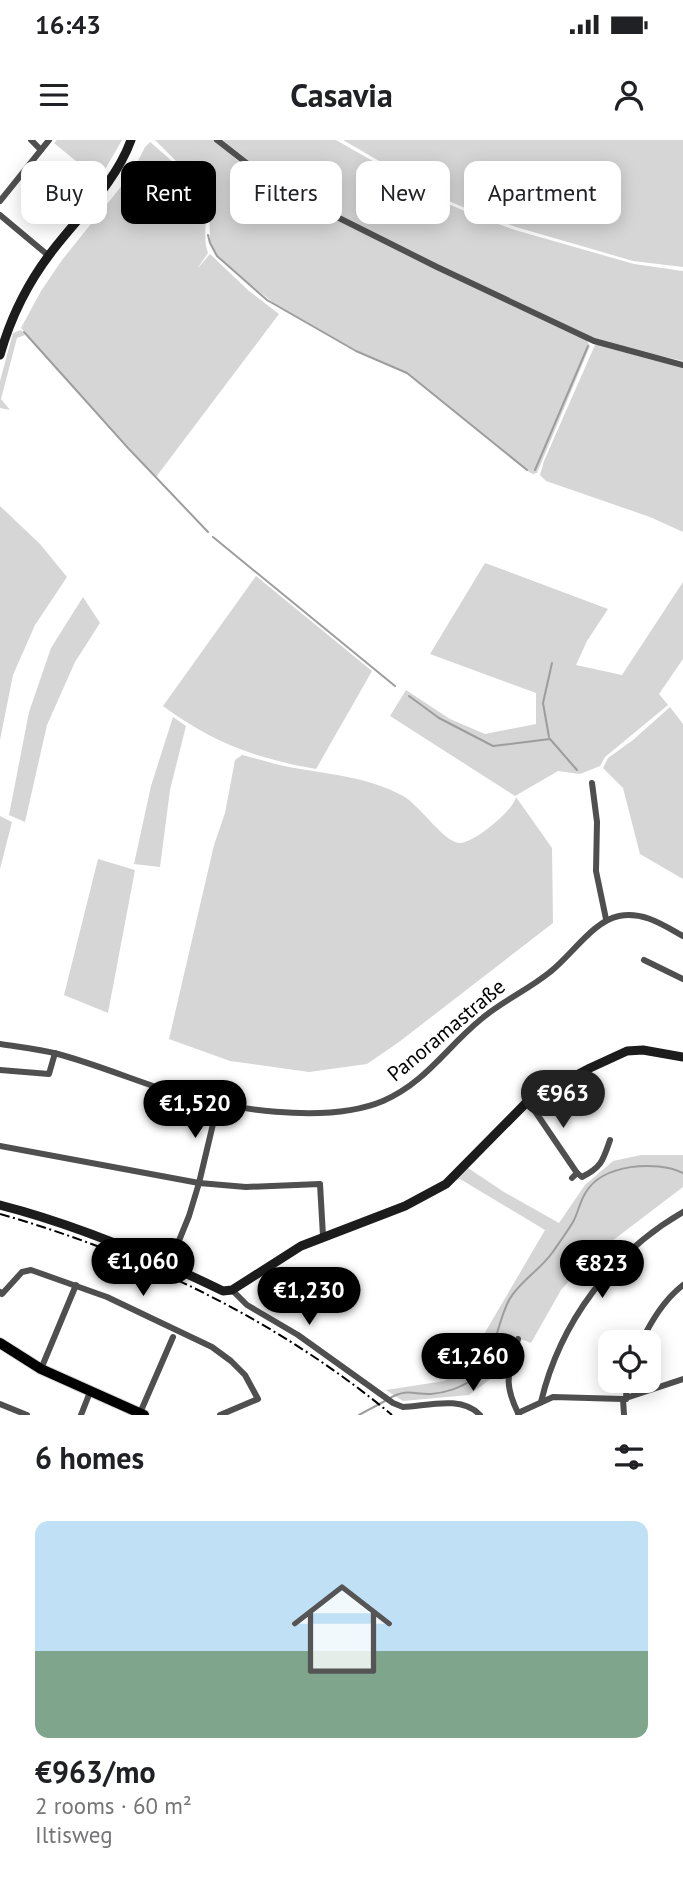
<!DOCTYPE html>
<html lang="en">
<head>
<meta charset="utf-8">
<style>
  body { margin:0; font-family:"PT Sans",sans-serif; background:#f6f6f6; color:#202124; height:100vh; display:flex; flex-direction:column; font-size:26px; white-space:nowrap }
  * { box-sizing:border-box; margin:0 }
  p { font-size:23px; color:#757577 }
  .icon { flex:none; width:38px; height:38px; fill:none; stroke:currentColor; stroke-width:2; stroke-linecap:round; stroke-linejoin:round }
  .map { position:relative; height:1275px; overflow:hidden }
  .panel { display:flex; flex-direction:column; background:#fff; flex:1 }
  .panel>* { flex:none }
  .guide { position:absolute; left:21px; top:21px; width:642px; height:63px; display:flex; gap:14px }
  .buttons { position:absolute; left:598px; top:1190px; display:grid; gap:14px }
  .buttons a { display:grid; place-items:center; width:63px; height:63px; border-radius:14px; background:#fff; box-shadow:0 4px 18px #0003; font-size:35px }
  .price { position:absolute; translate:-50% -60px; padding:0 16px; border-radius:24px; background:#000; color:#fff; font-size:23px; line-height:46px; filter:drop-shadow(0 2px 4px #0008) }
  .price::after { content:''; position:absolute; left:50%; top:42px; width:21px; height:16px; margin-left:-10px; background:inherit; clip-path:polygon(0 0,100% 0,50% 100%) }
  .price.selected { background:#222; color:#fff }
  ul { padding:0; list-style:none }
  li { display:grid; align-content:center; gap:14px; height:371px; padding:0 35px }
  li+li { border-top:2px solid #e0e0e0 }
  li span { display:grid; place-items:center; height:217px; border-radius:14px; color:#555 }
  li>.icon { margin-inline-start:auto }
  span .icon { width:126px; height:126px; fill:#fffc; stroke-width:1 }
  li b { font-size:30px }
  h2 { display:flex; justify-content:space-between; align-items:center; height:84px; padding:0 35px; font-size:30px }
  .tag { padding:0 24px; border-radius:14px; background:#fff; box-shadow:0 4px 18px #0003; font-size:24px; line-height:63px }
  .tag.selected { background:#000; color:#fff }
  .status { display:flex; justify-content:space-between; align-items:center; height:49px; padding:0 35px; background:#fff; direction:ltr }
  .status svg { height:19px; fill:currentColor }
  header { display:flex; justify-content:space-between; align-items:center; height:91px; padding:0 35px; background:#fff; font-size:32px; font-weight:800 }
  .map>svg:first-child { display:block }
</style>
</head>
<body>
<div class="status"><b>16:43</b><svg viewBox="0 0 49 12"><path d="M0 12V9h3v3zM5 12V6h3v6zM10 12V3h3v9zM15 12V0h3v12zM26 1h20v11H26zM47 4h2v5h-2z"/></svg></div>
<header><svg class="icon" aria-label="menu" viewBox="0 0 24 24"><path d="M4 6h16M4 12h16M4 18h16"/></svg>Casavia<svg class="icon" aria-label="person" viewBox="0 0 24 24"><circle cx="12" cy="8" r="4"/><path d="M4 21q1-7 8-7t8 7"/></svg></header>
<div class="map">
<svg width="683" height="1275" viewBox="0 0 683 1275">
  <rect width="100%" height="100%" fill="#fff"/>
  <!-- green -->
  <g fill="#d6d6d6">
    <path d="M57,0h65l-23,40 -45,-37z"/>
    <path d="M155,0h59l31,27 30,21 311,151 4,7 -53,127 -4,1 -4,-2 -121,-99 -52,-23 -75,-41 -52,-42 -12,-12 -7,-12 -1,-41 -7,-15z"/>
    <path d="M221,0h115l110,63 28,12 41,15 119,34 49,7v90l-62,-14 -28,-9 -171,-81 -144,-72z"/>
    <path d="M343,0h340v127l-50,-6 -117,-34 -41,-15 -29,-12z"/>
    <path d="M150,2c16,14 51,42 55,62 3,17 -3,32 3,49l-11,16 13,-15 39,37 30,23 -123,163 -135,-149 20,-37 21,-31 70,-87 13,-26z"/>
    <path d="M21,190l4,5 -8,3 -16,61 9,11 -10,-2v-27l13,-48z"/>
    <path d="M595,205h6l82,22v165l-33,-15 -104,-36 -6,-6 4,-14z"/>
    <path d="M0,366l40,38 27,33 -32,48 -22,50 -13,65z"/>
    <path d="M485,423l123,46 -21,32 -11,24 46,10 61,-93v77l-24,35 9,11 -63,52 -5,9 -20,8 -22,-3 -43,25 -125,-80 16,-26 44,29 35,15 51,-10v-31l-106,-39z"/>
    <path d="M256,436l116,95 -56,98c-61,-11 -103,-26 -153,-63z"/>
    <path d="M83,457l17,26 -25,39 -28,63 -22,97 -16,-7 20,-103 22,-64z"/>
    <path d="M670,567l13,17v155l-43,-25 -17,-66 -20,-20 5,-10 25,-18z"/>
    <path d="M173,577l13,9 -16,64 -10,77 -26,-3 17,-78z"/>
    <path d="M242,615c14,3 28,8 42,11 40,8 83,10 119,30 17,9 41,47 57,47 14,0 54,-33 56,-46l36,51 1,75 -154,119 -32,22 -58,8 -79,-11 -61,-22 45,-194 11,-32 10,-53z"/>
    <path d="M0,676l12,6 -12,47z"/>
    <path d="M98,719l37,11 -27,143 -44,-18z"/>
    <path d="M641,1015h42v32l-92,70 -30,33 -30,53 -16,-6 -15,35 -31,23 -66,6 -17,-11 58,-9 22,-16 79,-135 -85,-51 -14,5 19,-18 39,26 55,31 26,-38 28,-24z"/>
  </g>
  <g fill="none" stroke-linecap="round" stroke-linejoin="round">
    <!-- stream -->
    <g stroke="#9d9d9d" stroke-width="2">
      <path d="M208,95l2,8 7,13 50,44 89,51 51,22 120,97"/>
      <path d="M24,192l105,117 79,83"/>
      <path d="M535,330l53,-124"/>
      <path d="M213,397l182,149"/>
      <path d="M409,556l30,22 54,28 57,-7 27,31"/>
      <path d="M549,597l-6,-34 9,-40"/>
      <path d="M390,1258c17,-10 25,-3 41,-4 13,-1 30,-6 40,-14 25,-20 24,-53 38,-80 11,-19 31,-30 43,-47 7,-10 15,-21 21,-31 5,-9 7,-21 13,-30 17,-28 70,-32 97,-19"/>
      <path d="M359,1275l26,-14"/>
    </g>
    <defs>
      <path id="primary" d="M0,1203l41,26 103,46"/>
    </defs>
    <!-- primary casing -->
    <use href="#primary" stroke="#dbdbdb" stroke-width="12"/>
    <!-- street -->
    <g stroke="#4f4f4f" stroke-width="6">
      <path d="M31,0l10,10"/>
      <path d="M217,0l60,47 160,80 157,74 89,24"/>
      <path d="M0,61l49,-61"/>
      <path d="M0,75l49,41"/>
      <path d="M592,643l5,39 -1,49 10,48"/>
      <path d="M644,820l39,19"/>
      <path d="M0,904c19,3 39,5 58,10 37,10 73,25 110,37 58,18 158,34 215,10 43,-19 62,-52 97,-81 22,-19 48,-30 70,-48 21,-16 43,-51 69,-56 24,-5 44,9 64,20"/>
      <path d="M0,930l49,4 6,-21"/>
      <path d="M528,961l49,72"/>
      <path d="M0,1006l199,37 47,4 74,-3 3,52"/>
      <path d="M572,1038l5,-5 5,4c20,-10 21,-17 28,-37"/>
      <path d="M169,1125l20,-49 10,-33 19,-80"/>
      <path d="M232,1150l15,15 51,30 95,68 10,4c24,-1 58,-12 77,8"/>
      <path d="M0,1152l2,2 20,-22 9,-2 76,27 105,50 19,14 14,14 13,24 -38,16"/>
      <path d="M518,1199c-9,34 -16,42 1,76"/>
      <path d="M641,1202c11,-22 23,-42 42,-57"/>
      <path d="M41,1229l35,-84"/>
      <path d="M623,1259l1,16"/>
      <path d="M626,1259l1,-18"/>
      <path d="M541,1262c19,-80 71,-149 142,-190"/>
      <path d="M0,1264l27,11"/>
      <path d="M140,1273l33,-76"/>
      <path d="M518,1273l35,-16 70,2 60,-20"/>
      <path d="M81,1275l9,-23"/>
    </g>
    <!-- secondary -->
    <g stroke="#1c1c1c" stroke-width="9">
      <path d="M0,215c11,-39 28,-73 53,-105 27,-35 63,-68 78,-110"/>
      <path d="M0,1065c78,20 151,51 223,86l9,-1 69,-44 104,-40 41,-22 82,-83 62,-33 37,-17 16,-1 40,7"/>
    </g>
    <!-- primary -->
    <use href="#primary" stroke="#000" stroke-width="10"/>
    <!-- rail -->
    <path stroke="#000" stroke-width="2" stroke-dasharray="10 3.5 2 3.5" stroke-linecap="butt" d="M0,1074c141,40 279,107 392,201"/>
  </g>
  <g text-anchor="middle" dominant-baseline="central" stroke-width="7" stroke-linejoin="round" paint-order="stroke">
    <!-- street labels -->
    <g font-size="21" fill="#000" stroke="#fff">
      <text transform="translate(446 890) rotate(-40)">Panoramastraße</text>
    </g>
  </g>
</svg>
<div class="buttons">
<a><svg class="icon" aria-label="locate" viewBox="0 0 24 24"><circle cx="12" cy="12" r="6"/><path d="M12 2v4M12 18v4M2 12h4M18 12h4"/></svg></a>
</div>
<b class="price selected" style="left:563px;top:990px">€963</b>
<b class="price" style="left:195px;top:1000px">€1,520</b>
<b class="price" style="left:143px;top:1158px">€1,060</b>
<b class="price" style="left:602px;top:1160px">€823</b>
<b class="price" style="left:309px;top:1187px">€1,230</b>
<b class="price" style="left:473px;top:1253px">€1,260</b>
<div class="guide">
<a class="tag">Buy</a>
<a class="tag selected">Rent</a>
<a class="tag">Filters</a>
<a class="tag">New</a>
<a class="tag">Apartment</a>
</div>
</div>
<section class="panel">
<h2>6 homes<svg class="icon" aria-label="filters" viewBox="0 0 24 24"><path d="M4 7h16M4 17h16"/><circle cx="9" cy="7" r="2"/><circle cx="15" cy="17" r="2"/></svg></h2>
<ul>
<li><span style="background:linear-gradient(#bfe0f5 60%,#7fa58c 0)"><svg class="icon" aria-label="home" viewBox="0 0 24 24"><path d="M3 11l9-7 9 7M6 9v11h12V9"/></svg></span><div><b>€963/mo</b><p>2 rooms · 60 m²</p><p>Iltisweg</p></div></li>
</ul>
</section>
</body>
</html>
